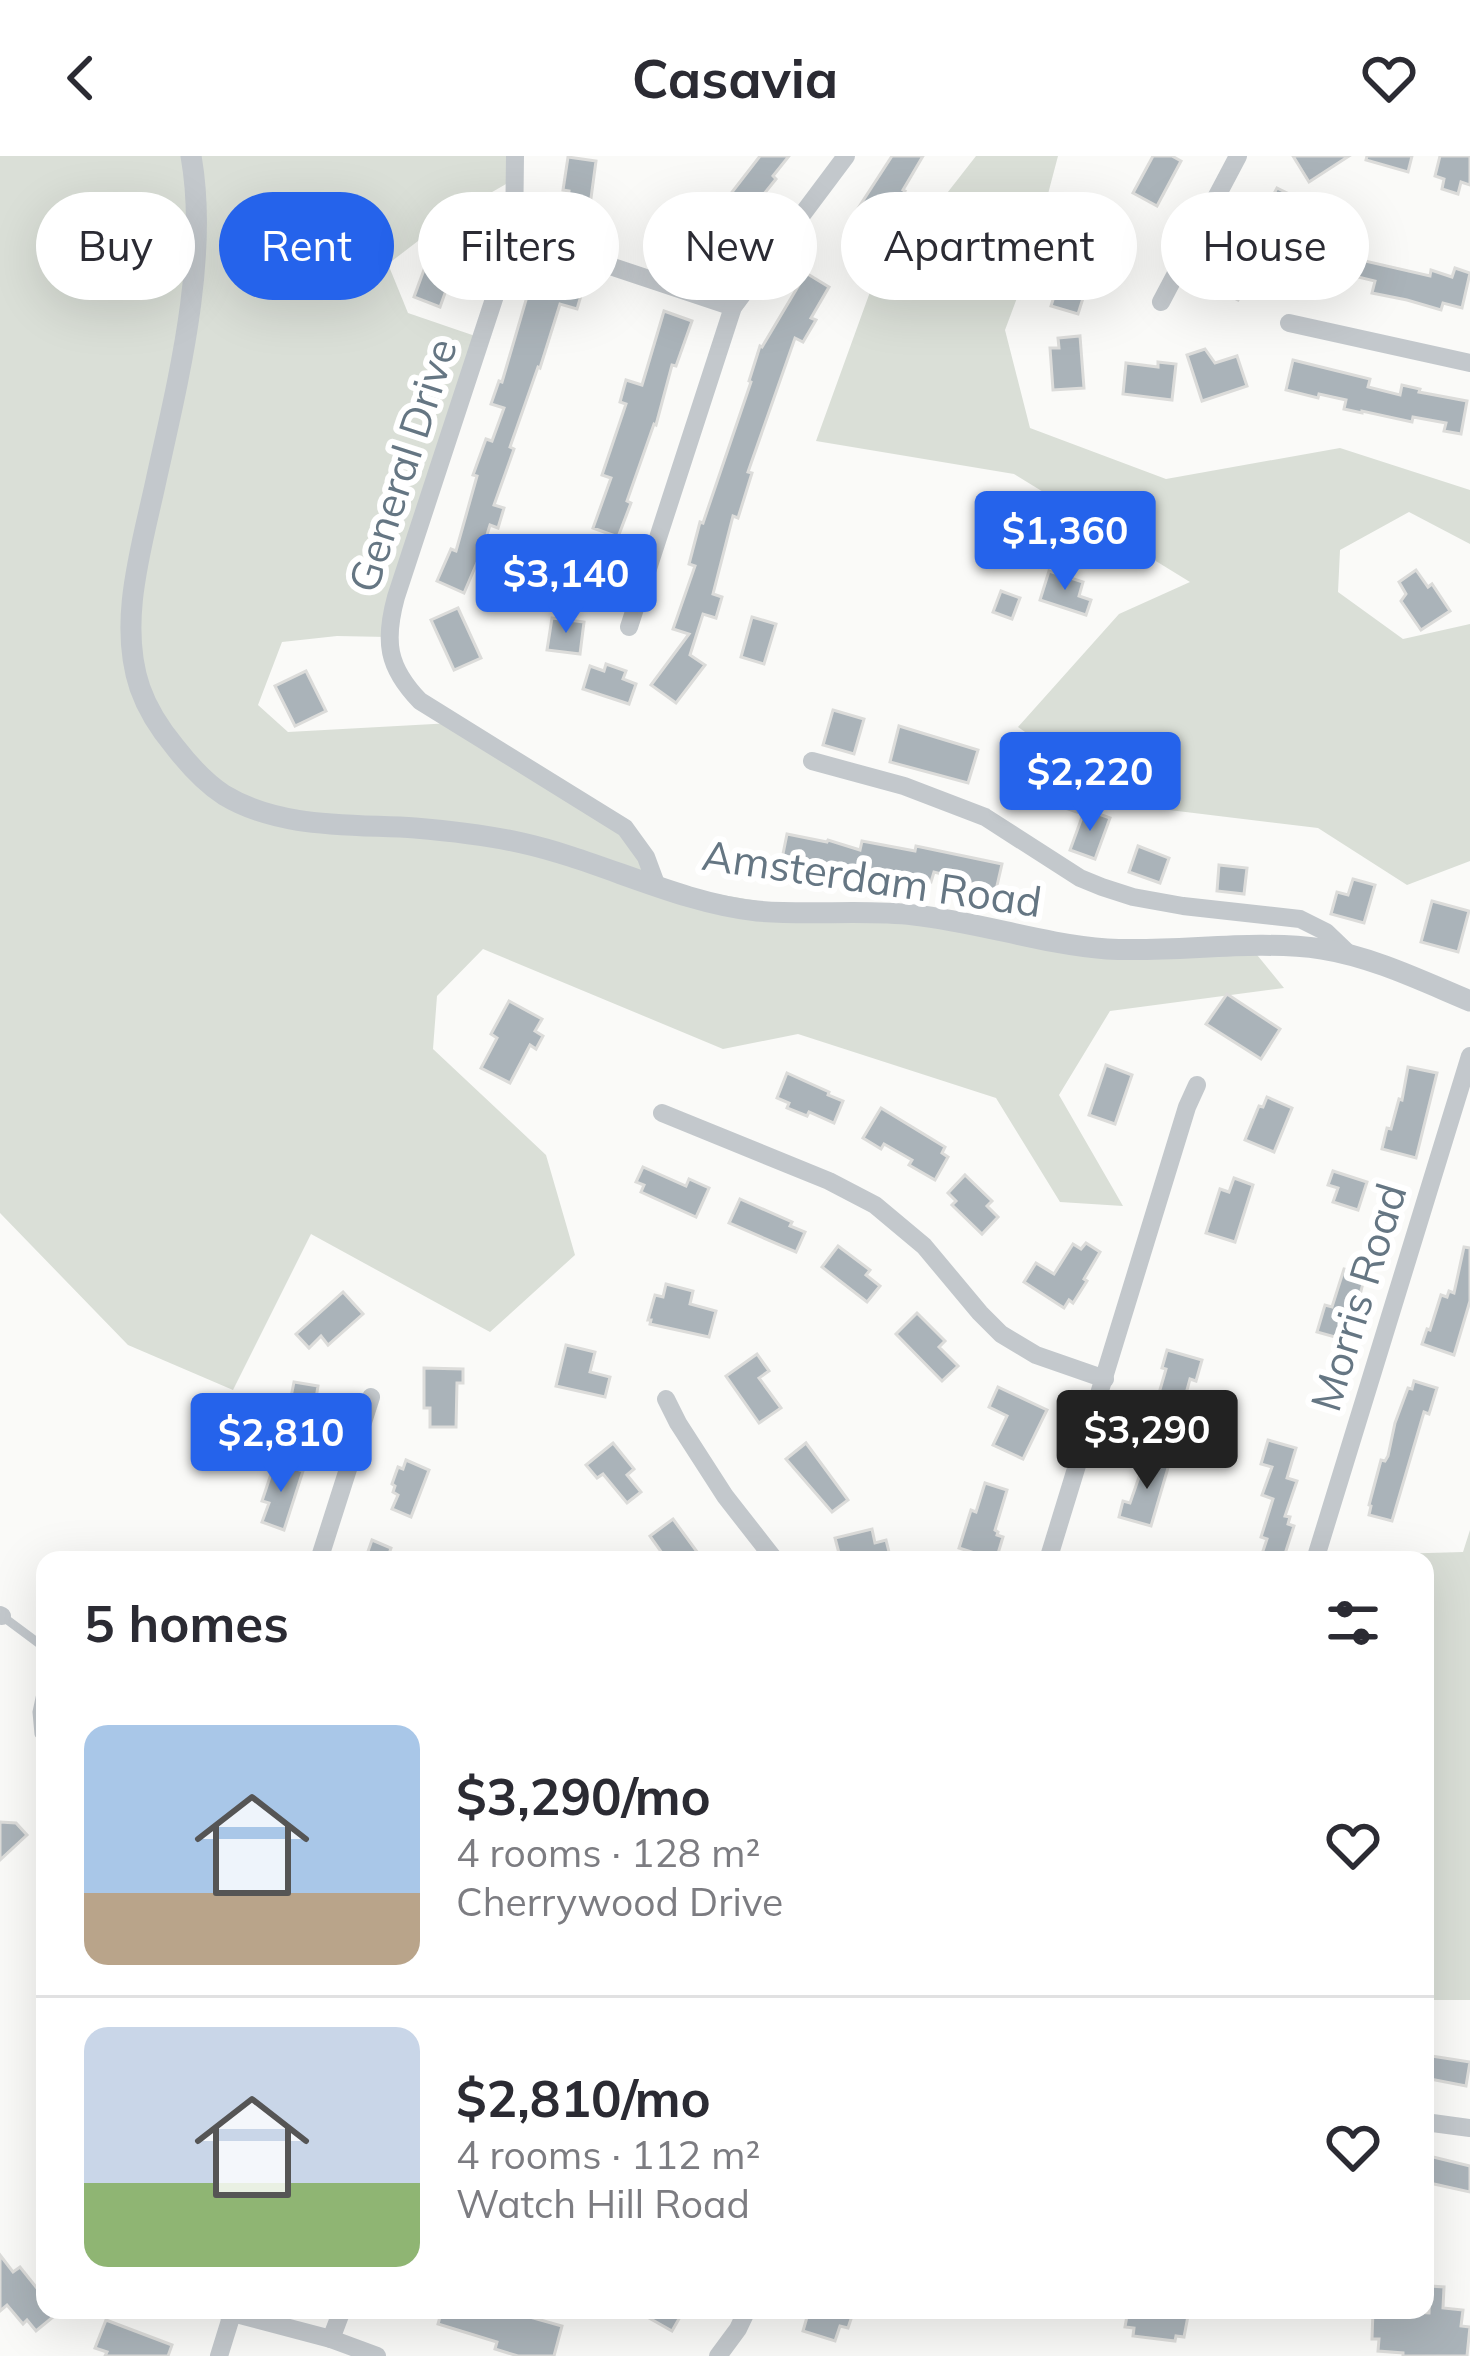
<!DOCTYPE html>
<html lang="en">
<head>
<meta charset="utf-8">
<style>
  body { margin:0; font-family:Mulish,sans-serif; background:#f7f7f7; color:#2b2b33; height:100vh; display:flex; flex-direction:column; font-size:45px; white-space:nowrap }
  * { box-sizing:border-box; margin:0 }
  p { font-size:39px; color:#7c7c81 }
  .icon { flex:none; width:66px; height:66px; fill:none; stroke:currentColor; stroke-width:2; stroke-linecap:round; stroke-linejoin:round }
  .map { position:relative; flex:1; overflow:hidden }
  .side { position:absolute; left:36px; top:1395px; width:1398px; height:768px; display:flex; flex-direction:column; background:#fff; border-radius:24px; box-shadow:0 12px 48px #0002 }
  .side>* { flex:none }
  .banner { position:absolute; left:36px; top:36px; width:1398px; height:108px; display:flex; gap:24px }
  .price { position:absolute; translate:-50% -102px; padding:0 27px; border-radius:12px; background:#2563eb; color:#fff; font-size:39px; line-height:78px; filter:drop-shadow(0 3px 6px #0008) }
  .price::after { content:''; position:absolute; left:50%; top:72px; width:36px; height:27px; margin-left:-18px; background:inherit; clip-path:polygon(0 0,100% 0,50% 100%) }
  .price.on { background:#222; color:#fff }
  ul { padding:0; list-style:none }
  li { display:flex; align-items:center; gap:36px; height:300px; padding:0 48px }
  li+li { border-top:3px solid #e1e1e2 }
  li span { display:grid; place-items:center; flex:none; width:336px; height:240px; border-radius:24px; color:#555 }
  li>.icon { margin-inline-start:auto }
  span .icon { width:144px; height:144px; fill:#fffc; stroke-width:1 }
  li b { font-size:51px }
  h2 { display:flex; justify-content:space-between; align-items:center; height:144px; padding:0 48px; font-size:51px }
  .tag { padding:0 42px; border-radius:54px; background:#fff; box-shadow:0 12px 48px #0002; font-size:42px; line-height:108px }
  .tag.on { background:#2563eb; color:#fff }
  header { display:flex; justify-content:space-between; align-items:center; height:156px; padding:0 48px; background:#fff; font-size:54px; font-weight:700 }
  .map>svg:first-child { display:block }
</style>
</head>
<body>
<header><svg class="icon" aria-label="back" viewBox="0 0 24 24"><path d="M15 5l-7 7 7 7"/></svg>Casavia<svg class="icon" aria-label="heart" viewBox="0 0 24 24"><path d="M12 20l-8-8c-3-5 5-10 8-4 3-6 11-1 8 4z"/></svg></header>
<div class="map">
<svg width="1470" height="2200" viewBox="0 0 1470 2200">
  <rect width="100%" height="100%" fill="#fafaf8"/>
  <!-- green -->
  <g fill="#dadfd7">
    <path d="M0,0h515v23l-63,36 -64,49 20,49 73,25 -93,299 -51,-1 -55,6 -24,63 30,27 164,-9 173,105 32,56 173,29 224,30 195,2 35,43 -174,23 -51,84 64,111 -63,-4 -64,-104 -198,-64 -75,15 -240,-100 -46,47 -4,53 113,106 29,100 -85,77 -179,-98 -78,156 -105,-45 -128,-132z"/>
    <path d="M976,0h82l-29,110 -24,64 25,98 136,51 174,-31 130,42v54l-61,-32 -69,38 -2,42 65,47 67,-15v237l-63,24 -89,-57 -190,-23 -110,-78 101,-113 71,-32 -176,-108 -198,-33 54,-149z"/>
    <path d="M1470,1374v470h-45v-440h-69l2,-5 105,-3z"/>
  </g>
  <!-- building -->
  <g fill="#aab3b9" stroke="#dcdcda" stroke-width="3">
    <path d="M760,0h29l-16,20 3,3 -38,47 5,4 -28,34 -24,-19z"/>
    <path d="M892,0h31l-20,34 2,1 -26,38 -24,-16z"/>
    <path d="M1153,0h19l9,5 -24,45 -24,-13z"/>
    <path d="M1293,0h56l-40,26z"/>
    <path d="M1367,0h45l-4,16 -42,-12z"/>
    <path d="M1440,0h30v29l-9,-3 -3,12 -16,-5 2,-10 -9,-3z"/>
    <path d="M568,1l28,4 -7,52 -23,-3 3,-19 -6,-1z"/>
    <path d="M1277,32l20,10 -23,44 -5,-2 -31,60 -24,-13 48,-88 7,4z"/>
    <path d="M1086,45l32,8 -7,27 6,2 -5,20 -4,-1 -12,38 -11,-3 -7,22 -27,-8 15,-48 5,2z"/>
    <path d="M1331,79l29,7 -4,17 74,17 1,-6 21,7 3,-9 15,5 -8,35 -19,-5 -2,7 -34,-10 -35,-7 3,-12 -33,-8 -3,13 -19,-5z"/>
    <path d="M432,92l26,9 -18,50 -26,-10z"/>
    <path d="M806,117l23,14 -18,31 5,2 -13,22 -8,-4 -47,134 4,1 -14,45 -5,-2 -20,78 9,3 -6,21 -13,-4 -13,41 15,10 -29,38 -25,-18 38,-51 -16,-5 22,-63 -6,-2 11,-42 3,1 48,-141 -2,-1 11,-35 2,1z"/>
    <path d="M533,120l50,13 -6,20 -17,-5 -20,64 -2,-1 -28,80 4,2 -20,56 10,3 -6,20 -8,-3 -8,26 -18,42 -27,-12 14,-32 5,2 21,-75 -4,-1 13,-36 6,2 12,-33 -13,-4 8,-23 3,1z"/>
    <path d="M664,155l28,10 -16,45 -4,-1 -16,60 -2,-1 -27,77 4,2 -13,34 -25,-9 18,-50 -9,-3 24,-71 -6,-2 6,-22 16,5z"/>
    <path d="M1080,180l4,52 -31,2 -3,-42h9l-1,-10z"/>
    <path d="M1205,193l10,14 22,-7 10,30 -45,15 -15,-46z"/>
    <path d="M1293,204l77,19 -2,8 32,8 2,-10 18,4 -1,3 48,9 -6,33 -17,-3 2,-8 -33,-6 -1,5 -50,-11v2l-18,-4 2,-9 -27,-6 -1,4 -32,-8z"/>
    <path d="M1158,206l18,2 -4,36 -49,-6 3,-31 32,4z"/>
    <path d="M584,398l24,7 -11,35 -23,-7z"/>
    <path d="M1416,414l12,17 4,-3 18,27 -29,19 -20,-29 5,-7 -7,-12z"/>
    <path d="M1049,415l34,11 -4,14 12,4 -5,15 -46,-15z"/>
    <path d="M1001,435l19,7 -8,21 -19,-7z"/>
    <path d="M458,452l23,50 -27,12 -23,-50z"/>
    <path d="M752,461l24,7 -12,40 -23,-7z"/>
    <path d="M552,462l32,4 -4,32 -33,-4z"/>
    <path d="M606,508l20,7 -3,8 13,5 -7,20 -46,-15 7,-23 14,5z"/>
    <path d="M306,515l20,40 -31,15 -20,-40z"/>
    <path d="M833,554l31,9 -10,35 -31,-9z"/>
    <path d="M899,570l79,24 -10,33 -78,-21z"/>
    <path d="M1064,629l20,8 -7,19 -20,-7z"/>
    <path d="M1085,653l25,9 -15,41 -25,-9z"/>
    <path d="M787,678l40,8 1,-2 32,10 2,-9 53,10 1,-5 86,18 -6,26 -31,-6 1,-4 -32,-8 -3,10 -46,-10v4l-40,-8 -2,6 -33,-12 -1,8 -28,-6z"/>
    <path d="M1138,690l31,12 -9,25 -31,-11z"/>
    <path d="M1219,709l28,3 -3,26 -27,-3z"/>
    <path d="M1353,723l22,6 -11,38 -33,-9 6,-22 11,3z"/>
    <path d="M1432,745l37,10 -11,41 -37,-10z"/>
    <path d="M1227,838l53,35 -19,30 -55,-35z"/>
    <path d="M509,845l33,18 -7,12 8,5 -7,13 -6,-4 -20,38 -29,-15 16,-30 -6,-4z"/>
    <path d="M1106,909l26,10 -17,49 -26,-9z"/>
    <path d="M1408,911l29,6 -21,85 -34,-9 5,-21 4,1 8,-30 3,1z"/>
    <path d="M787,917l42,19 -1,3 15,6 -9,22 -25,-11 -2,4 -20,-8 2,-5 -12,-5z"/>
    <path d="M1267,941l25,11 -18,44 -29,-12 14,-34 4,1z"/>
    <path d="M881,952l64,39 -3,6 6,4 -13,23 -26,-15 3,-5 -28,-16 -3,5 -18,-11z"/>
    <path d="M643,1011l43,19 3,-7 20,9 -13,29 -55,-25 3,-7 -8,-3z"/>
    <path d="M1333,1015l34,11 -9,28 -25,-8 5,-14 -10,-3z"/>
    <path d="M965,1019l27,26 -5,5 11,11 -16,17 -30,-29 4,-4 -8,-8z"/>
    <path d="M1234,1022l19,7 -18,57 -29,-9 14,-44 9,3z"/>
    <path d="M740,1043l52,23 -2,4 15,6 -9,20 -67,-29z"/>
    <path d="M1086,1087l14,9 -16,27 3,2 -14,22 -4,-3 -5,8 -40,-26 12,-19 18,11 19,-30 8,5z"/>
    <path d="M838,1090l32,24 -4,5 14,11 -13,16 -45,-35z"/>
    <path d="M1464,1091l6,1v53l-16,54 -32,-11 5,-15 3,1 11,-35 6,2 2,-6 5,2z"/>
    <path d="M1344,1113l21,6 -8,32 -5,-1 -10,33 -25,-7 8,-27 7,2z"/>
    <path d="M666,1128l27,7 -3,13 26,7 -7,26 -59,-13 1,-4h-3l7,-25 8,2z"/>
    <path d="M343,1136l20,22 -35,31 -7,-9 -12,12 -13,-14z"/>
    <path d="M917,1157l28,28 -6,6 19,19 -16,15 -46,-47z"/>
    <path d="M566,1189l29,7 -5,20 20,5 -5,20 -49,-11z"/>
    <path d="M1167,1194l35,10 -6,21 -6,-2 -15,55 -53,-15 3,-12 28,7 13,-45 -4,-1z"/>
    <path d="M757,1198l12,17 -10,7 22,30 -22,15 -33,-47z"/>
    <path d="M424,1212l39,1v14h-6l-1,44h-26v-19h-6z"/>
    <path d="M1414,1225l23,7 -8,26 -5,-2 -32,109 -23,-6 2,-9 -2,-1 12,-45 4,1 3,-5 7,-33 13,-35 4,1z"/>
    <path d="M294,1226l24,4 -9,56 -30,-5 2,-13 -8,-1 3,-18 13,2z"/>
    <path d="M998,1231l49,23 -24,49 -30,-14 14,-29 -18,-9z"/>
    <path d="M1268,1284l28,8 -9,30 10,3 -12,35 5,1 -2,7 6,2 -11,34h-23l7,-21 -6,-2 12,-38 -11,-4 10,-28 -11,-3z"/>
    <path d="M613,1287l21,26 -7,6 14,17 -14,11 -24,-29 -6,4 -11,-13z"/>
    <path d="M806,1287l42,57 -16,12 -46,-53z"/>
    <path d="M1147,1298l23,7 -19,65 -32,-9 4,-16 7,2z"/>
    <path d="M406,1304l23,10 -18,47 -19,-8 6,-14 -5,-3 2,-6 -3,-2 6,-17 5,2z"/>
    <path d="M275,1306l28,9 -19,59 -22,-8 7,-19 -7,-2z"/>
    <path d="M985,1327l22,7 -12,40 3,2 -1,3 6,2 -7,23 -37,-12 12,-38 5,2z"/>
    <path d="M673,1363l30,41h-36l-17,-24z"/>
    <path d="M872,1373l3,14 11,-3 5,20h-43l-1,-4 -7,1 -5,-19z"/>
    <path d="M372,1384l19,8 -4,12h-22z"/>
    <path d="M0,1666l16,1 11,12 -27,25z"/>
    <path d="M1425,1899l45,7 -4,24 -41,-8z"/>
    <path d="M1425,1999l45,11v26l-45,-10z"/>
    <path d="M0,2099l13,17 7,-5 24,30 -5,3 14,17 -17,14 -9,-11 -4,4 -16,-19 -7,6z"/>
    <path d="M1430,2130l14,1 -1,21 20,2 -2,16 9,1 -3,29h-64v-3l-25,-2 1,-12h-7l1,-29 56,3z"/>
    <path d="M442,2154h63l57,16 -8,30h-36l-23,-7 2,-7 -59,-18z"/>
    <path d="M635,2154h49l-12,21z"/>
    <path d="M809,2154h45l-6,18 -8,-2 -5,15 -32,-10z"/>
    <path d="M1128,2154h29l31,6 -4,21 -8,-1 -1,5 -42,-5 1,-8 -9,-1z"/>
    <path d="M106,2164l66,25 -4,11h-63l2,-4 -12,-4z"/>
  </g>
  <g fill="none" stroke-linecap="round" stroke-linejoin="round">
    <!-- service -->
    <g stroke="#c3c8cc" stroke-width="9">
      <path d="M2,1460l43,32"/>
      <path d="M39,1578l-2,-22 8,-37"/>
    </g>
    <!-- minor -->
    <g stroke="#c3c8cc" stroke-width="18">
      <path d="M515,0l-1,82 -118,359c-12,44 -9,70 24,104l205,127 21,29 10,27"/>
      <path d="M514,82l93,27 126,42"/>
      <path d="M1161,146l77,-146"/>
      <path d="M1289,167l181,40"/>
      <path d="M629,471l104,-320 113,-151"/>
      <path d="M812,605l92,25 81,31 95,61 22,9 31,10 50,9 117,13 26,13 24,23"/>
      <path d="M662,957l167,68 46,24 49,41 56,67 21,21 35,21 69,24"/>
      <path d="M666,1243l12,24 47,73 50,64"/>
      <path d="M319,1404l52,-163"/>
      <path d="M1048,1404l139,-453 10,-22"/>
      <path d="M1315,1404l155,-504"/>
      <path d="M0,1459l2,1"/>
      <path d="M1425,1966l45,6"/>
      <path d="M221,2154l110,29 46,17"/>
      <path d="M331,2183l11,-29"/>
      <path d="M219,2200l13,-42"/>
      <path d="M718,2200l20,-27 9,-19"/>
    </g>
    <!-- tertiary -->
    <path stroke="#c3c8cc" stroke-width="21" d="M191,0c18,100 -12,221 -34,320 -14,67 -40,145 -17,212 8,23 20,41 35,59 14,18 29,35 49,48 56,34 127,29 191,33 35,3 72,7 107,15 77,17 157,60 235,68 52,5 104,-2 157,4 65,7 127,29 193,34 71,4 143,-10 215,0 51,8 100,32 148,52"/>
  </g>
  <g text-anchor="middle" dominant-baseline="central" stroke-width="12" stroke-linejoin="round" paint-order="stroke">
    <!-- street labels -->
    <g font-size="42" fill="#657683" stroke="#fff">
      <text transform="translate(402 309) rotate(-72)">General Drive</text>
      <text transform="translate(872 722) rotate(8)">Amsterdam Road</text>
      <text transform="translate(1358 1141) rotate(-73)">Morris Road</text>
    </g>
  </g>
</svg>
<b class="price" style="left:1065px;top:437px">$1,360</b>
<b class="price" style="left:566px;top:480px">$3,140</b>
<b class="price" style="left:1090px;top:678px">$2,220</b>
<b class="price on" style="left:1147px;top:1336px">$3,290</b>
<b class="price" style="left:281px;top:1339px">$2,810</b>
<div class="banner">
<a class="tag">Buy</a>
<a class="tag on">Rent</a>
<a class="tag">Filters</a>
<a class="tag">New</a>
<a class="tag">Apartment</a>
<a class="tag">House</a>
</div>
<section class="side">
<h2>5 homes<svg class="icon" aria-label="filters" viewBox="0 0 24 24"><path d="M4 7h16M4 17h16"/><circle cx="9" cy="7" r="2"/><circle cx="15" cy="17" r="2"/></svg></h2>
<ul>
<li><span style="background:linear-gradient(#a9c7e8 70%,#b9a48a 0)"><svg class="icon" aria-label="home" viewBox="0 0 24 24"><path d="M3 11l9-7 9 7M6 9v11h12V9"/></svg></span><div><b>$3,290/mo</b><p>4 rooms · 128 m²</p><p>Cherrywood Drive</p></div><svg class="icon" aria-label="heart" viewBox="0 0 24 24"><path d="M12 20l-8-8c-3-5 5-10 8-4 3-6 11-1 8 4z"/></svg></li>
<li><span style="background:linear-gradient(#c9d6e8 65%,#8fb573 0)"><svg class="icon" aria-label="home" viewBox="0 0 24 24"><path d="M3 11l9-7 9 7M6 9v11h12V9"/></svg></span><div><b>$2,810/mo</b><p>4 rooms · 112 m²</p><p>Watch Hill Road</p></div><svg class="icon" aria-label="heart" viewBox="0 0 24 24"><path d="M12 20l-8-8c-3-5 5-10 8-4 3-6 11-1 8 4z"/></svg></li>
</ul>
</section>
</div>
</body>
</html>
